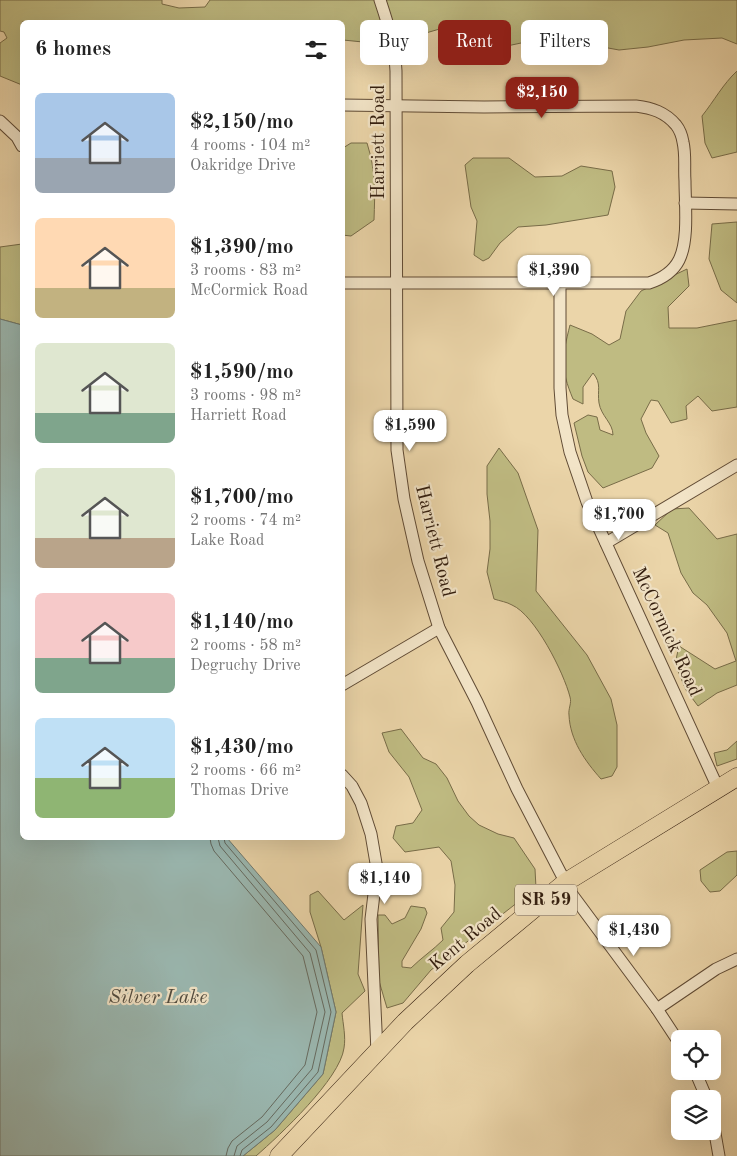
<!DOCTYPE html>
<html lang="en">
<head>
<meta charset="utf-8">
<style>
  body { margin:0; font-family:"Old Standard TT",serif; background:#f6f6f6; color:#222; height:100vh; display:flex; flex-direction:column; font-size:19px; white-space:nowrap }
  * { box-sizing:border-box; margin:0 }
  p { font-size:16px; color:#767676 }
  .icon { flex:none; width:28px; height:28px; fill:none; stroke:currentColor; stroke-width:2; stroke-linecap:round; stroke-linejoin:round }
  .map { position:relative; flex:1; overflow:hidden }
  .details { position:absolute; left:20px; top:20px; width:325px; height:820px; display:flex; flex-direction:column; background:#fff; border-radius:8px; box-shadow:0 5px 20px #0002 }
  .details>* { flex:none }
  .hud { position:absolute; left:360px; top:20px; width:301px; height:45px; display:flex; gap:10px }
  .controls { position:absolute; left:671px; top:1030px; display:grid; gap:10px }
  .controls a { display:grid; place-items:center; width:50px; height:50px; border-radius:8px; background:#fff; box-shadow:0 5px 20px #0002; font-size:25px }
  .price { position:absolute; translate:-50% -42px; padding:0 11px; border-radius:10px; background:#fff; color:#222; font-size:16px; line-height:32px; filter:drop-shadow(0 1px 2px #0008) }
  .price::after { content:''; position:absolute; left:50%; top:30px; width:15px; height:11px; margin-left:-8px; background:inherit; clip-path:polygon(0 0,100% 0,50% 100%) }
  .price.active { background:#8f2418; color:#fff }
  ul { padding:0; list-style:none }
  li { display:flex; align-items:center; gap:15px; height:125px; padding:0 15px }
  li span { display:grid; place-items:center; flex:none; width:140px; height:100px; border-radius:8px; color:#555 }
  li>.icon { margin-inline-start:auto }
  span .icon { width:60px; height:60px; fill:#fffc; stroke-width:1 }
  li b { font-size:21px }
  h2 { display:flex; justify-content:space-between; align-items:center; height:60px; padding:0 15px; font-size:21px }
  .chip { padding:0 18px; border-radius:8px; background:#fff; box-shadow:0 5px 20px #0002; font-size:18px; line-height:45px }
  .chip.active { background:#8f2418; color:#fff }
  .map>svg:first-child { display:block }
</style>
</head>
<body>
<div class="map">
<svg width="737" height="1156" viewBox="0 0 737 1156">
  <rect width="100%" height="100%" fill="#ebd5a9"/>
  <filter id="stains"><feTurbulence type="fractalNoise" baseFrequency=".004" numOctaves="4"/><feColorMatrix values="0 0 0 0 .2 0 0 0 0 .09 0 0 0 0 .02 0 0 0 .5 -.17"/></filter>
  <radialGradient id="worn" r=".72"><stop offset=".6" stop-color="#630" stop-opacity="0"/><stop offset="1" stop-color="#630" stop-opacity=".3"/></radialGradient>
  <!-- green -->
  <g fill="#bfbb82" stroke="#786c48">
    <path d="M0,0h162v4l17,4 26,-1 5,-7h527v44l-15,-6 -38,2 -36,7 -29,3 -70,-13 -56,12 -19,-5 -9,-18 -22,2 -24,7 -46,8 -30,-3 -1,-18h-320v63l-22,-9v-33l7,-5 -3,-6 -4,-1z"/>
    <path d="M737,71v81l-25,6 -7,-15 -3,-27c12,-15 21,-32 35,-45z"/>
    <path d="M351,143h16c9,29 8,48 7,77l-23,16 -9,-1 1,-87z"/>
    <path d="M473,158h36l26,19 27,-1 19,-10 31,5 3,16 -7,28 -62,10 -28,2 -18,16 -11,15 -6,3 -9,-6 3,-34 -6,-14 -6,-42z"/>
    <path d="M737,222v81l-16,-13 -12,-31 3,-35z"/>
    <path d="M22,244v81l-22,-6v-72z"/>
    <path d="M687,269l2,17 -21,21 1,21h28l40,-8v87l-25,4 -14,-15 -12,10 1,13 -16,4 -13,-22 -7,-1 -10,19 5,14 13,23 -7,12 -49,20 -15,-16 -6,-16 -8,-33 14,-8 9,2 3,13 13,5c0,-12 -12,-19 -14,-32 -2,-13 3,-19 -6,-30l-10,14v17l-10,-5c-13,-31 -11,-42 -3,-74l22,9 17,11 11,-6 6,-28 15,-20z"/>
    <path d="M499,448l19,25 20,57 -2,61 51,64 24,44 6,26v42l-5,9 -11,3c-16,-18 -31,-39 -32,-64 -1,-6 3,-12 1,-18 -6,-24 -35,-82 -58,-92 -5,-3 -12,-4 -18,-6l-7,-27 3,-23v-28l-3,-27v-28z"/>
    <path d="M689,508l28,31 20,-5v151l-20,8 -19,13 -12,-16 -11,-26 4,-18 36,23 21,-8 -9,-28 -20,-28 -14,-12 -12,-20 -13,-40 -13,-8 17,-16z"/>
    <path d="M401,729l22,29 13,6 11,14 11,23 11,15 10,9 19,9 16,4 21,31 1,19 -105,82 -28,33 -16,5 -8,-27 -1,-66h7l7,9 13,-6 6,-12 14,2 2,5 -6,16 -19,32v6l9,1c10,-10 22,-18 32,-28l-2,-12 13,-16 1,-27 -4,-24 -12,-14 -34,5 -12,-14 3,-12 17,-3 9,-13 -13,-33 -20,-25 -7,-19z"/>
    <path d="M737,741v18l-20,7 -3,-13 13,-3z"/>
    <path d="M737,851v24l-17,16 -10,1 -9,-11 -1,-11 27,-18z"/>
    <path d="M318,891l26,29 19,-15 -5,69 7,17 -23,22c1,11 4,24 2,35 -4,31 -64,87 -88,108h-13l32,-26 48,-56 13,-62 -15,-65 -11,-35v-17z"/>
  </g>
  <!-- water -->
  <path fill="#9ab7b0" stroke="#70796f" d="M0,319l22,6v513h205l94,109 15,65 -13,62 -48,56 -32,26h-243z"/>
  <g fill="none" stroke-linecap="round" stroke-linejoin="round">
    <!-- shore -->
    <g stroke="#666a5f" stroke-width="1">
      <path d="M210,838l1,6 3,7 89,105 14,56 -12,53 -43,52 -30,24 -4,7 -2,8"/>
      <path d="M218,838l2,8 90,107 15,59 -13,57 -45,53 -30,24 -3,10"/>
      <path d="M224,838l1,5 91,107 15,62 -13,60 -47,55 -29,23 -2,6"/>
    </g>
    <defs>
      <g id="street">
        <path d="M380,0c8,24 15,46 16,71l1,379 7,49 14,62 21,67 38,74 40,87 54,104 86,116 23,35"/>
        <path d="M342,105l142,2 152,-1c16,2 29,6 40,19 4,5 6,11 7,17 3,13 1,26 2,39 0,23 4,59 -6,79 -6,12 -18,19 -30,23h-307"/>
        <path d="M0,121l17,16 5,9"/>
        <path d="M685,203l52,1"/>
        <path d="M560,284v104l2,27 8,37 17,50 131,286"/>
        <path d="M606,543l131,-78"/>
        <path d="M342,685l97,-57"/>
        <path d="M342,775l10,11 9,17 10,31 6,35 -6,50 6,133"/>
        <path d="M657,1009l59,-40 21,-10"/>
        <path d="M695,1071l12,28"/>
        <path d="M712,1116l7,40"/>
      </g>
      <path id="primary" d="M279,1156l126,-134 62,-58 99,-82 171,-105"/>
    </defs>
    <!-- street casing -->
    <use href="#street" stroke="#604b35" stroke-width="13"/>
    <!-- primary casing -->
    <use href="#primary" stroke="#321d0e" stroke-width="19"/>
    <!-- street -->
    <use href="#street" stroke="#f2e4c7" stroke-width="11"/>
    <!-- primary -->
    <use href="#primary" stroke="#ebd5a9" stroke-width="18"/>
  </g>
  <g text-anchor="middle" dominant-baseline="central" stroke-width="4.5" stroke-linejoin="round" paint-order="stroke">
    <!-- shield labels -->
    <rect fill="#f2e4c7" stroke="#6c5946" stroke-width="1" x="515" y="884.5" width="62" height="31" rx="4"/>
    <g font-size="18" font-weight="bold" fill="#321d0e">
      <text x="546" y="900">SR 59</text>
    </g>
    <!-- street labels -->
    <g font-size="19" fill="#321d0e" stroke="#f2e4c7">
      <text transform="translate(379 142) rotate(-90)">Harriett Road</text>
      <text transform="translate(434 541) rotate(76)">Harriett Road</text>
      <text transform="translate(666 632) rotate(65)">McCormick Road</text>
      <text transform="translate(466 940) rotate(-40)">Kent Road</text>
    </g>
    <!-- water labels -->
    <g font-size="20" font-style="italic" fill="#514b3f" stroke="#f2e4c7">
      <text x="158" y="998">Silver Lake</text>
    </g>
  </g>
  <rect width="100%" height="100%" filter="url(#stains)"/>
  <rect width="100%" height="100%" fill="url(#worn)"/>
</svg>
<div class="controls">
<a><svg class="icon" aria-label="locate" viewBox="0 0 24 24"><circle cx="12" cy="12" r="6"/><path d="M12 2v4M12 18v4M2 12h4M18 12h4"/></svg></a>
<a><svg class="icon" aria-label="layers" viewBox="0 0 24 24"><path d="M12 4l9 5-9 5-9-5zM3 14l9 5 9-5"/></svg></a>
</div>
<b class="price active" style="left:542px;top:119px">$2,150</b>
<b class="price" style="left:554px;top:297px">$1,390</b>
<b class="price" style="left:410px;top:452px">$1,590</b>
<b class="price" style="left:619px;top:541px">$1,700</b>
<b class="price" style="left:385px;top:905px">$1,140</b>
<b class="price" style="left:634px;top:957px">$1,430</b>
<div class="hud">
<a class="chip">Buy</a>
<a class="chip active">Rent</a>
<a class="chip">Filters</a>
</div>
<section class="details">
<h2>6 homes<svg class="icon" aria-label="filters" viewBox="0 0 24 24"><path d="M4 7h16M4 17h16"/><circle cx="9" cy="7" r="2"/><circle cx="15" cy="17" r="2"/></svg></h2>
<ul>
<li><span style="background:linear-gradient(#a9c7e8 65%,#9aa5b1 0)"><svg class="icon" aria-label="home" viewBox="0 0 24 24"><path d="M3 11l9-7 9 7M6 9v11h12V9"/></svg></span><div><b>$2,150/mo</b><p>4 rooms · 104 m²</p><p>Oakridge Drive</p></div></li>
<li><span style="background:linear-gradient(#ffd9b3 70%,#c2b280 0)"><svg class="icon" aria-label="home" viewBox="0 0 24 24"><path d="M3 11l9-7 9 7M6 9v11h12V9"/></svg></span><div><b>$1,390/mo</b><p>3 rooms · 83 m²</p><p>McCormick Road</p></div></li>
<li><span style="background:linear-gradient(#dfe7d0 70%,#7fa58c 0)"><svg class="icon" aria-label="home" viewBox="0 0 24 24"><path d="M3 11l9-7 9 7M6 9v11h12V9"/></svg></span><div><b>$1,590/mo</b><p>3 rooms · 98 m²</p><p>Harriett Road</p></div></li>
<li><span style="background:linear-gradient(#dfe7d0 70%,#b9a48a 0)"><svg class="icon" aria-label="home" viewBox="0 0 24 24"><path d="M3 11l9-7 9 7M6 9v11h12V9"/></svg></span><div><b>$1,700/mo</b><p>2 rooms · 74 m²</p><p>Lake Road</p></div></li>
<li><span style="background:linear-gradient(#f6c9c9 65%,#7fa58c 0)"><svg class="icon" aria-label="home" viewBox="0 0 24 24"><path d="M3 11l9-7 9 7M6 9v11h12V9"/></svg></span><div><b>$1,140/mo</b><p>2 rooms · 58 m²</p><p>Degruchy Drive</p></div></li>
<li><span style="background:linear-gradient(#bfe0f5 60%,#8fb573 0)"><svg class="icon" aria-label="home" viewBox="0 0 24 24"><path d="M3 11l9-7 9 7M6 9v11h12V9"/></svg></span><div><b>$1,430/mo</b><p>2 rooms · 66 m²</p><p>Thomas Drive</p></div></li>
</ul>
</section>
</div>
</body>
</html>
